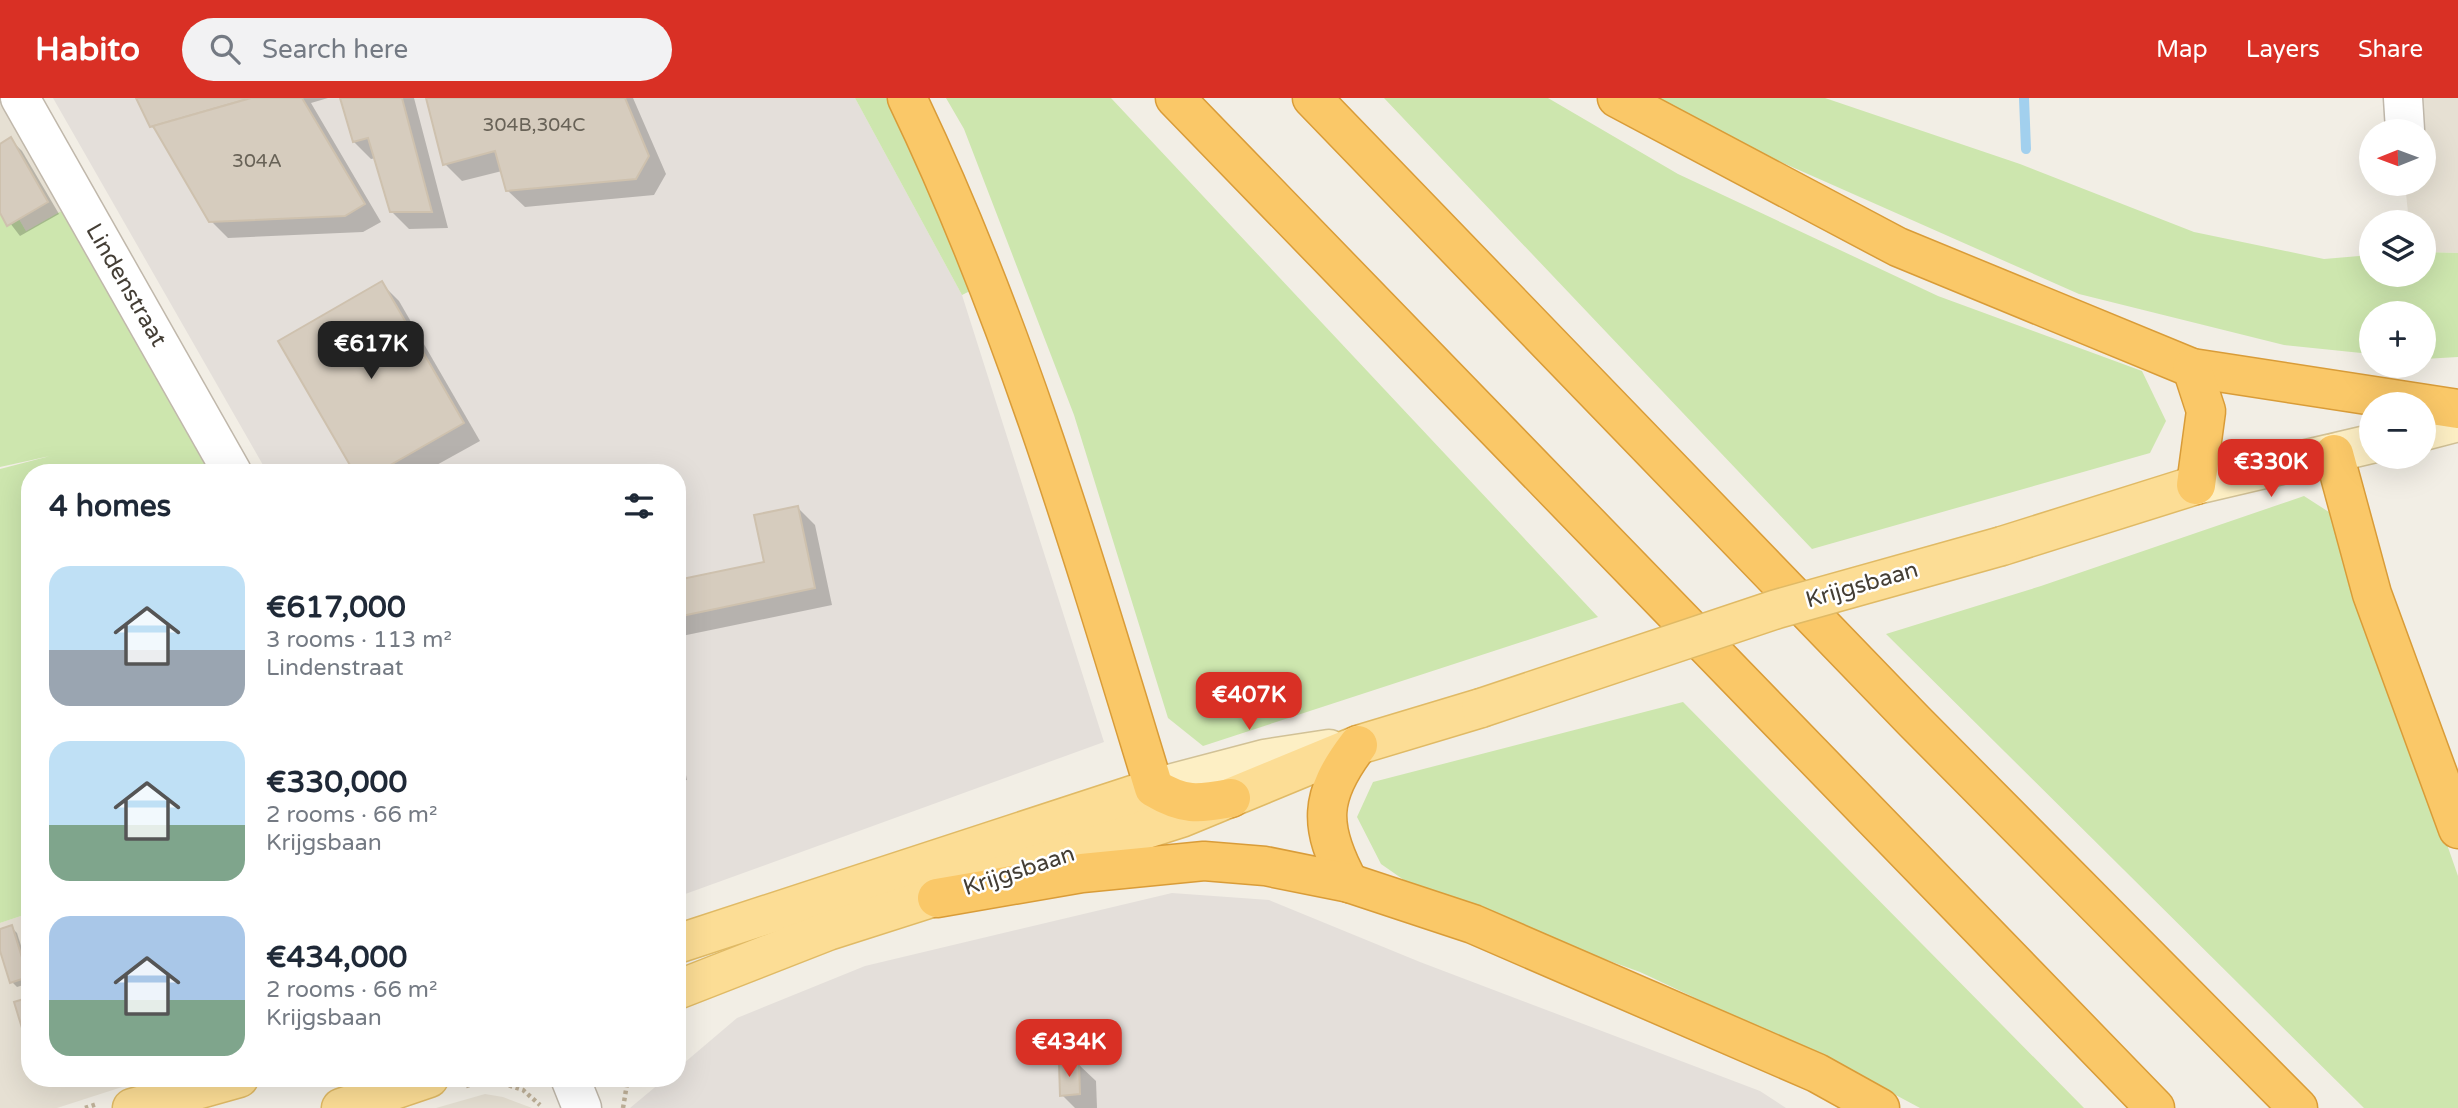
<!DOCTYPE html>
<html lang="en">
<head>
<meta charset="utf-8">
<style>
  body { margin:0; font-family:"Varela Round",sans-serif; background:#f2f2f3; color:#1f2937; height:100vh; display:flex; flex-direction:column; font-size:26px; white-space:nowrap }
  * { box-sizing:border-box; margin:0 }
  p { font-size:23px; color:#747a83 }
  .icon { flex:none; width:38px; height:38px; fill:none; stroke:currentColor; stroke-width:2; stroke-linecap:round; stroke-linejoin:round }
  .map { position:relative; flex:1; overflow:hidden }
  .details { position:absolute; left:21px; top:366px; width:665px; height:623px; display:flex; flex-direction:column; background:#fff; border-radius:28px; box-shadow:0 7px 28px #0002 }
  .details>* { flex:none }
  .needle { width:46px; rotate:269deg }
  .buttons { position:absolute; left:2359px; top:21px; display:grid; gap:14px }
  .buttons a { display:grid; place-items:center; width:77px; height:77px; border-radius:50%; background:#fff; box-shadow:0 7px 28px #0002; font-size:35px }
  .price { position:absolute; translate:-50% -60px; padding:0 16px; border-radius:14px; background:#d93025; color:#fff; font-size:23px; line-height:46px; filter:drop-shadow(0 2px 4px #0008) }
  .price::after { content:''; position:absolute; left:50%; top:42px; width:21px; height:16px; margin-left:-10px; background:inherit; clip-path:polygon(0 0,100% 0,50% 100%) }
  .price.on { background:#222; color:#fff }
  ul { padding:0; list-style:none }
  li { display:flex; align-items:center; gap:21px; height:175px; padding:0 28px }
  li span { display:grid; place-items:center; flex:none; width:196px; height:140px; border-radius:21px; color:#555 }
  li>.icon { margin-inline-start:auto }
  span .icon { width:84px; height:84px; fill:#fffc; stroke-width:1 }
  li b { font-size:30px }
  h2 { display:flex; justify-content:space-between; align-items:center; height:84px; padding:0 28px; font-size:30px }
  header { display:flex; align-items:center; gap:42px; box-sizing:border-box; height:98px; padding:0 35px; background:#d93025; color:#fff }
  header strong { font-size:33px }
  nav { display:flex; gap:38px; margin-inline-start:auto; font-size:24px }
  .search { width:490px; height:63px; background:#f2f2f3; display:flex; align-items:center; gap:18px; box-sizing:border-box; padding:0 24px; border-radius:38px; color:#747a83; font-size:26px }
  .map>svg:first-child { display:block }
</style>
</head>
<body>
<header>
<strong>Habito</strong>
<div class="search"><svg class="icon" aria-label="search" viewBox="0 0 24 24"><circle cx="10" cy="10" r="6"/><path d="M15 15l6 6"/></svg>Search here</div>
<nav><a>Map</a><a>Layers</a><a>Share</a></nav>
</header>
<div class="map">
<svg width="2458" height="1010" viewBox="0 0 2458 1010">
  <rect width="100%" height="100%" fill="#f2eee5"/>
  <!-- residential -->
  <g fill="#e6e0d3">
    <path d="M2398,0h60v155l-34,-1v-30h-15l-4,-38h19v-53h-23z"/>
    <path d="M0,1l63,111 -37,21 -26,-44z"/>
    <path d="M30,815v165h120l-93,30h-57v-185z"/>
    <path d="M485,996l18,3 29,11h-96z"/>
  </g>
  <!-- industrial -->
  <g fill="#e4dfda">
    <path d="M53,0h802l107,197 142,447 -427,155v-425h-410z"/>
    <path d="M1172,795l97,7 151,62 340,129 26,17h-1156l36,-30h11v-9l60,-51 128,-52z"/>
  </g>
  <!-- green -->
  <g fill="#cde6ae">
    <path d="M855,0h33l86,191 -12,6z"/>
    <path d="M946,0h165l487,519 -395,129 -35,-28 -94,-303 -110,-286z"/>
    <path d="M1384,0h164l130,76 260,122 204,75 24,50 -16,32 -338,96z"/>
    <path d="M1657,0h168l195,66 174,68 130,27 47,-4v20h53v-23l34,1v104l-34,2v-46h-53v41l-87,-9 -205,-51 -341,-151z"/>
    <path d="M0,89l26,44 37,-21 150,262h-183v441l-30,10v-454l50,-13 -50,11z"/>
    <path d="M2304,398l28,18 126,362v232h-94l-478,-474 155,-48z"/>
    <path d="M1683,604l401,406h-164l-71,-38 -209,-98 -216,-78 -43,-30 -24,-47 16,-35z"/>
  </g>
  <!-- shadow -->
  <g fill="#0003">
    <path d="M138,0h190l-17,5 70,119 -18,10 -135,6 -17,-17 -50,-86 -10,-9z"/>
    <path d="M342,0h72l34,130 -39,1 -18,-18 -15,-53 -5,1 -17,-17z"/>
    <path d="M427,0h206l33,76 -12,21 -129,12 -18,-17 -5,-19 -40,10 -17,-17z"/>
    <path d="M11,42l11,11 37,63 -39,22 -20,-26v-64z"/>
    <path d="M382,186l17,17 81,140 -56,31h-68l-75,-130z"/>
    <path d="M798,410l17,17 17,80 -155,32v-88l8,31 81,-16z"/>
    <path d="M677,634l10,48 -10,2z"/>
    <path d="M11,829l6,6 13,41v9l-13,4 -5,-5 -12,-37v-14z"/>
    <path d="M1078,966l18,17 1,27h-22l-13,-13z"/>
    <path d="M60,980h16l-12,4z"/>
  </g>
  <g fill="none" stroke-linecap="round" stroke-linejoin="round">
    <!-- stream -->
    <path stroke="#a2d0ee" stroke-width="10" d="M2024,0l2,51"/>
  </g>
  <!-- building -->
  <g fill="#d6ccbe" stroke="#cec1ae" stroke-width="2">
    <path d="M136,0h115l-101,29z"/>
    <path d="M251,0h51l63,106 -20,12 -136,6 -56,-96z"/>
    <path d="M340,0h62l30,114h-42l-22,-74 -15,4z"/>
    <path d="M426,0h199l24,58 -13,23 -130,12 -11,-40 -52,14z"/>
    <path d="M11,39l37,65 -41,24 -7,-13v-69z"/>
    <path d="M382,183l82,142 -86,49h-24l-76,-131z"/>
    <path d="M798,408l17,82 -138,29v-37l87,-18 -10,-47z"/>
    <path d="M12,827l16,52 -18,6 -10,-32v-22z"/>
    <path d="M30,899v28l-8,3 -8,-26z"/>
    <path d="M1079,964l1,32 -20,2 -1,-33z"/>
  </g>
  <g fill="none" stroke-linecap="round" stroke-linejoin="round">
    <defs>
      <g id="street">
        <path d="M20,0l212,374"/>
        <path d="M2403,0l2,32"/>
        <path d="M570,980l12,30"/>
      </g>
      <g id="secondary">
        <path d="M2424,333l34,-9"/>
        <path d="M2196,387l175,-41"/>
        <path d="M1154,690l110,-29 65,-10"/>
      </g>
      <g id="primary">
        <path d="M2002,448l194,-61"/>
        <path d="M677,846l477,-156"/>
        <path d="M677,892l151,-59 353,-113 177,-73 123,-37"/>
        <path d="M132,1010l107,-30"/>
        <path d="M341,1010l88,-30"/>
      </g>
      <g id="highway">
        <path d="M907,0c106,220 176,457 247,690 30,18 43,16 77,10"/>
        <path d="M1175,0l980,1010"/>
        <path d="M1312,0l602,623 384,387"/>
        <path d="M1617,0l281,149 294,121 266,41"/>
        <path d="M2192,270l14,43 -10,74"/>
        <path d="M2334,356l38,140 86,235"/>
        <path d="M1349,785c-31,-57 -30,-87 9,-138"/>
        <path d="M937,800l145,-25 122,-12 61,5 84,17 124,41 344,149 63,35"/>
      </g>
    </defs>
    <!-- street casing -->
    <use href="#street" stroke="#c0b8ab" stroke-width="41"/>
    <!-- secondary casing -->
    <use href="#secondary" stroke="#d1c196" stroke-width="41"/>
    <!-- primary casing -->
    <use href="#primary" stroke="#e0ba65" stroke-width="41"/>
    <!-- highway casing -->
    <use href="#highway" stroke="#d99c38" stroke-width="41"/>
    <!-- path -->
    <g stroke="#bfb199" stroke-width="4.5" stroke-dasharray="3.5 3.5" stroke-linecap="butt">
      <path d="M489,981l34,11 17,15"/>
      <path d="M466,988l27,-8"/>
      <path d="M85,1010l12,-4"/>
      <path d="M623,1010l5,-30"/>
    </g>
    <!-- street -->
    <use href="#street" stroke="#fff" stroke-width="38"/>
    <!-- secondary -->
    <use href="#secondary" stroke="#fdefc4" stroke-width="38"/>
    <!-- primary -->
    <use href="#primary" stroke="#fcdd95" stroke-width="38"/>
    <!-- highway -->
    <use href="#highway" stroke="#fac868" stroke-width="38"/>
    <defs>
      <path id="primary-bridge" d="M1481,610l296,-99 225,-63"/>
    </defs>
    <!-- primary-bridge casing -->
    <use href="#primary-bridge" stroke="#e0ba65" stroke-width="41" stroke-linecap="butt"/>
    <!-- primary-bridge -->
    <use href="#primary-bridge" stroke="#fcdd95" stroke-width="38"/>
  </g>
  <g text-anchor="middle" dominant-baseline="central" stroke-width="5" stroke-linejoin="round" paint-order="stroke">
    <!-- number labels -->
    <g font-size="19" fill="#686257">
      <text x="534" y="27">304B,304C</text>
      <text x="257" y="63">304A</text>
    </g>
    <!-- street labels -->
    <g font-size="23" fill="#443e35" stroke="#fff">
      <text transform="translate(126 187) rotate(60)">Lindenstraat</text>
      <text transform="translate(1862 487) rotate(-16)">Krijgsbaan</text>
      <text transform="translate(1019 773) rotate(-18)">Krijgsbaan</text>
    </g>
  </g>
</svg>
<div class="buttons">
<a><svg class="needle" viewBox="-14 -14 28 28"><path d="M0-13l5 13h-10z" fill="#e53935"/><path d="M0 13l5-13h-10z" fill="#747a83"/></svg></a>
<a><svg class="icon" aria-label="layers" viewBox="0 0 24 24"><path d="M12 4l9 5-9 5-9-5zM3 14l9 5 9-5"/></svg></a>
<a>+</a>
<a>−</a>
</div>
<b class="price on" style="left:371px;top:283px">€617K</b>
<b class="price" style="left:2271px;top:401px">€330K</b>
<b class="price" style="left:1249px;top:634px">€407K</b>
<b class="price" style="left:1069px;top:981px">€434K</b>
<section class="details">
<h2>4 homes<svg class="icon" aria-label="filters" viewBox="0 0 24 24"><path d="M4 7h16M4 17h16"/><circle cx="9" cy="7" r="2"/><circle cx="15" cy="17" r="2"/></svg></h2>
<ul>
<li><span style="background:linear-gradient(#bfe0f5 60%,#9aa5b1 0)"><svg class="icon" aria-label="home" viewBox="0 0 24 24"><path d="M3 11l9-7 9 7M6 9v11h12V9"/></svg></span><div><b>€617,000</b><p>3 rooms · 113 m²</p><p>Lindenstraat</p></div></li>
<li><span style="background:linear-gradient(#bfe0f5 60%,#7fa58c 0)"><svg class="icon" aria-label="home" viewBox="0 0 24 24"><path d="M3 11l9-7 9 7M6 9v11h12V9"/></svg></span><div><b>€330,000</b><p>2 rooms · 66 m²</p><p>Krijgsbaan</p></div></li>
<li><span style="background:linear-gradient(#a9c7e8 60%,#7fa58c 0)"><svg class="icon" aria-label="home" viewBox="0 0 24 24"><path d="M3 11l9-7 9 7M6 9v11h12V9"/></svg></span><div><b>€434,000</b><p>2 rooms · 66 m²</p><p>Krijgsbaan</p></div></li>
</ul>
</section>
</div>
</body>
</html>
